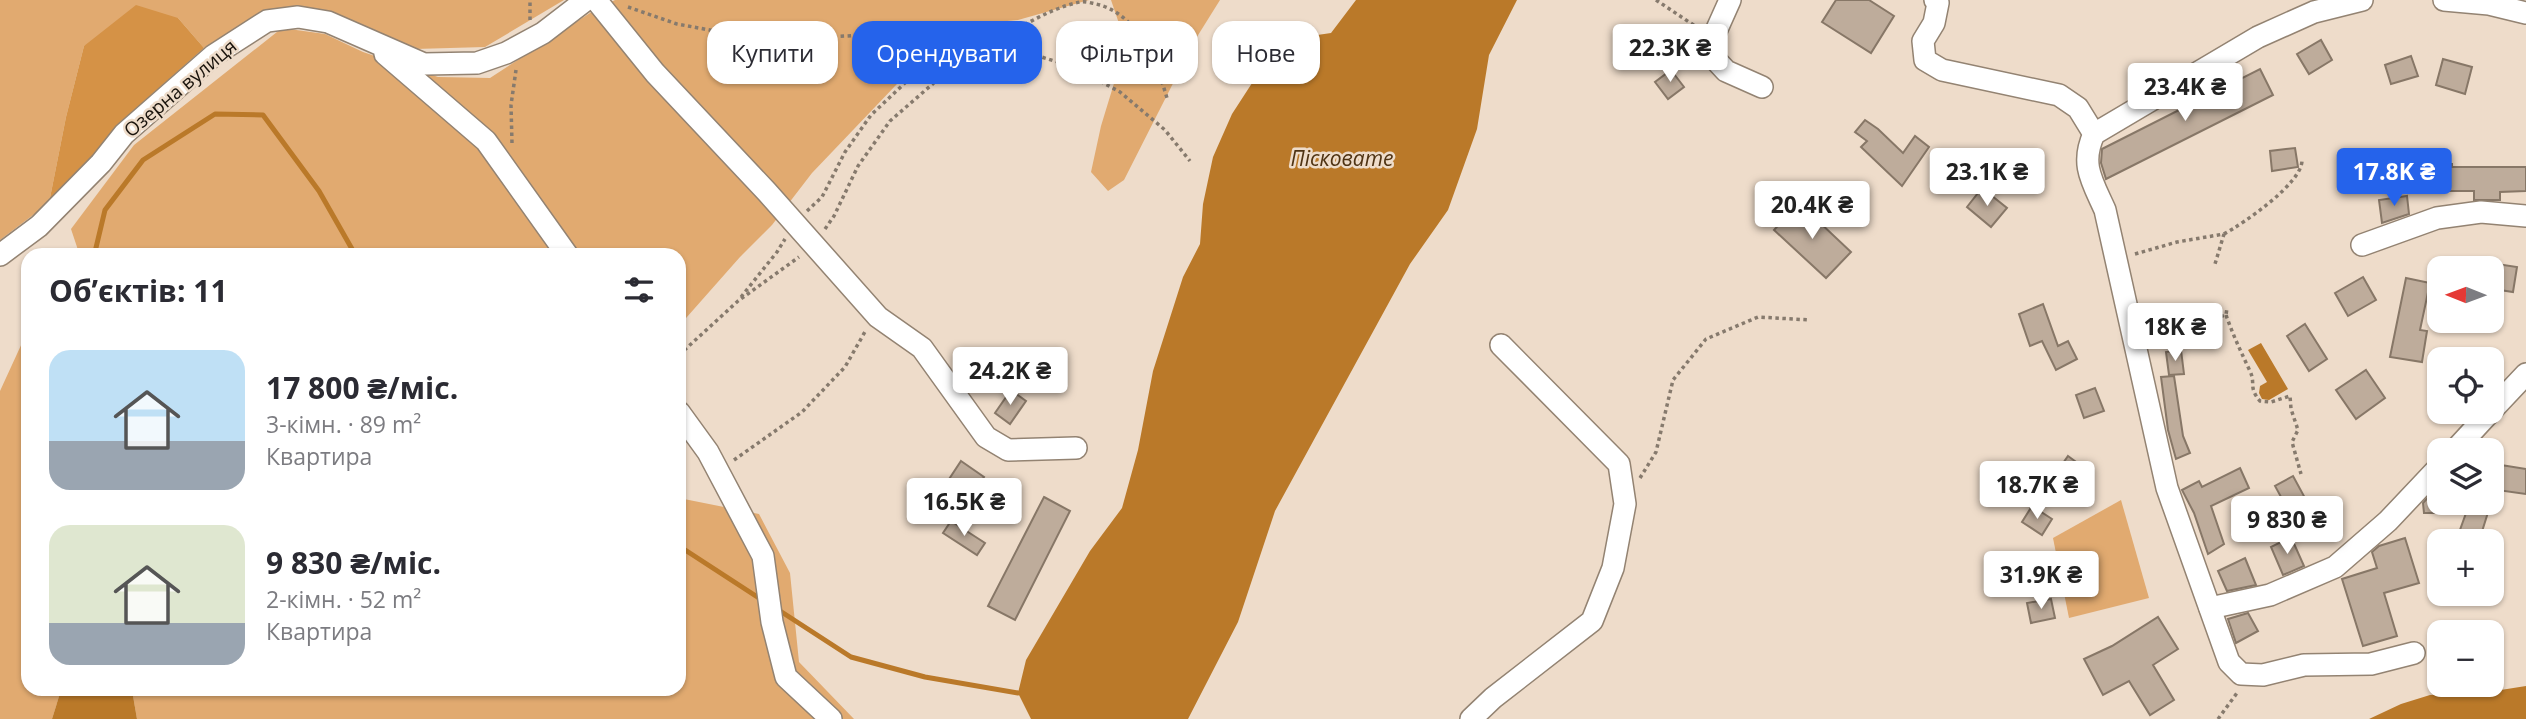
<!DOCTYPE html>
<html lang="uk">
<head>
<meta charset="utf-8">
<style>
  body { margin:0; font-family:"Open Sans",sans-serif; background:#f7f7f7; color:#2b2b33; height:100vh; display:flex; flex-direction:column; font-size:26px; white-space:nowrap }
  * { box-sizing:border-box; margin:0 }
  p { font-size:23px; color:#7c7c81 }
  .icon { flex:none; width:38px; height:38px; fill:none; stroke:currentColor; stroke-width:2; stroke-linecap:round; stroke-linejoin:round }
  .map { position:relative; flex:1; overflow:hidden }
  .drawer { position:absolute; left:21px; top:248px; width:665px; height:448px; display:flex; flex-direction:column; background:#fff; border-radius:21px; box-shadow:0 2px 5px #0004 }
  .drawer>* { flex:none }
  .guide { position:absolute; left:707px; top:21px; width:665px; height:63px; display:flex; gap:14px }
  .needle { width:46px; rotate:271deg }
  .fabs { position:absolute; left:2427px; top:256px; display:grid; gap:14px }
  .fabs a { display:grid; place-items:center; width:77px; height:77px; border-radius:14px; background:#fff; box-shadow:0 2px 5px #0004; font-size:35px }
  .price { position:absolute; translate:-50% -60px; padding:0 16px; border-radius:7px; background:#fff; color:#222; font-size:23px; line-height:46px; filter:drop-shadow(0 2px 4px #0008) }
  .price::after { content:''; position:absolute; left:50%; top:42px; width:21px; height:16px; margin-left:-10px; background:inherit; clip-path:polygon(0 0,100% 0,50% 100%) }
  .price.selected { background:#2563eb; color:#fff }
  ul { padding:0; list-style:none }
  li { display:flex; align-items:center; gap:21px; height:175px; padding:0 28px }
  li span { display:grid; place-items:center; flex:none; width:196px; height:140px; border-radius:21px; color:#555 }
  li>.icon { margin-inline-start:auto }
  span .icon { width:84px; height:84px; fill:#fffc; stroke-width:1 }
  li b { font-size:30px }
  h2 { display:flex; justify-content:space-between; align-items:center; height:84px; padding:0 28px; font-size:30px }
  .chip { padding:0 24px; border-radius:21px; background:#fff; box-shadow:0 2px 5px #0004; font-size:24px; line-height:63px }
  .chip.selected { background:#2563eb; color:#fff }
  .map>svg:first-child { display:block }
</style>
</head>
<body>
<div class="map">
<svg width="2526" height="719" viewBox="0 0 2526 719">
  <rect width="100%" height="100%" fill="#eedcca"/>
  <!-- green -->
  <g fill="#e1aa70">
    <path d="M0,0h564l-79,47 -70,2 -78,-33 -59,-8 -40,19 -34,21 -26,-30 -94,28 -18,71 -17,86 -49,37z"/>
    <path d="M615,0h474l-71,20 -32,3 -48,18 -126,132 -40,52 -32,32 -61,69v-70h-599l-9,-27 63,-84 148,-117 43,6 38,18 75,25 52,1 100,-65z"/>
    <path d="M1111,0h109l-25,40 -71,140 -16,11 -17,-19 10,-46 25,-82z"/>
    <path d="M28,330v360h33l-9,29h-52v-328z"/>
    <path d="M679,498l80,16 31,59 9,89 55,57h-717l-5,-29h547z"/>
    <path d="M2121,500l28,98 -80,20 -16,-80z"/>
  </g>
  <!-- forest -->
  <path fill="#d59246" d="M136,5l42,13 26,30 -72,64 -83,91 17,-86 18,-71z"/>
  <!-- water -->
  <g fill="#ba7929">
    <path d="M1356,0h161l-28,55 -12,74 -29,81 -38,54 -135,247 -37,111 -50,97h-157l-13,-26 8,-33 64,-109 32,-43 16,-58 15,-79 30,-94 17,-33 3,-40 10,-47 19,-43 35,-54 30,-22 34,-5z"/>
    <path d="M2261,343l27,46 -19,11 -7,-1 -3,-6 1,-7 7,-4 -19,-32z"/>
    <path d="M2526,686v33h-157l32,-15 29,-9 58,-3z"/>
    <path d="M61,690h71l5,29h-85z"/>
  </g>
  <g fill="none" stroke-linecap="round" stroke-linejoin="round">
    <!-- stream -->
    <g stroke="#ba7929" stroke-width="5">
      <path d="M94,256l11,-46 38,-50 72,-46 48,1 56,76 37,65"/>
      <path d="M679,546l83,54"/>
      <path d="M777,609l74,48 74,20 93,16"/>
    </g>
  </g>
  <!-- building -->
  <g fill="#beac9b" stroke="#877767" stroke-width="2">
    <path d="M1836,0h33l25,16 -23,37 -49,-31z"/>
    <path d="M2321,40l11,20 -23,14 -12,-20z"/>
    <path d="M2411,56l7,20 -27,8 -6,-19z"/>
    <path d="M2443,59l29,8 -7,27 -29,-9z"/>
    <path d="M2260,69l13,26 -167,84 -5,-16 1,-14z"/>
    <path d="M1671,70l13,17 -16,12 -13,-17z"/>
    <path d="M1865,120l13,9 25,24 12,-17 14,11 -27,39 -41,-39 6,-6 -12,-9z"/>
    <path d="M2295,148l3,19 -26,4 -2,-20z"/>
    <path d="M2421,164h31v3h74v24l-26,1v8h-26v-9h-53z"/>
    <path d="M1982,188l25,20 -16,19 -24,-20z"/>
    <path d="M2407,196l2,18 -27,9 -3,-23z"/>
    <path d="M1799,203l52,49 -25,26 -52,-48z"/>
    <path d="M2497,264l20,3 -4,25 -20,-3z"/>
    <path d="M2363,277l13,23 -28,16 -13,-23z"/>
    <path d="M2406,278l24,5 -10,47 7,1 -5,31 -32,-5z"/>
    <path d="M2043,304l15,42 10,-5 9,18 -21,11 -14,-29 -12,5 -11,-32z"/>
    <path d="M2305,324l22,35 -18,12 -22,-35z"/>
    <path d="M2181,350l3,24 -15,1 -3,-23z"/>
    <path d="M2366,370l19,28 -29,21 -20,-29z"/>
    <path d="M2174,376l9,60 7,17 -14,6 -8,-29 -7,-53z"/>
    <path d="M2095,388l9,23 -20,7 -8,-23z"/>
    <path d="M1011,390l15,11 -16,23 -15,-11z"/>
    <path d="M2068,456l19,14 -11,16 -19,-14z"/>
    <path d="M961,461l23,16 -26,37 -22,-15z"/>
    <path d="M2501,465l25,4v25l-29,-4z"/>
    <path d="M2240,468l9,20 -38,18 13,38 -16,10 -14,-41 -12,-23 17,-9 3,6z"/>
    <path d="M2293,476l12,22 -18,10 -12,-22z"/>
    <path d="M2431,494h8v19h-15l-1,-10z"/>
    <path d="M1044,497l26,14 -55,109 -27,-14z"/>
    <path d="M2470,502l20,4 -11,35h-23z"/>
    <path d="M2032,506l20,13 -10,16 -20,-13z"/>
    <path d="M951,521l34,22 -8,12 -34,-22z"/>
    <path d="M2291,537l13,29 -21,9 -12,-28z"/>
    <path d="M2405,538l14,45 -35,10 13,43 -34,10 -21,-67 35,-11 -5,-16 7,-6z"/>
    <path d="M2245,558l11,27 -29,6 -9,-20z"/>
    <path d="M2051,599l4,19 -24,5 -4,-20z"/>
    <path d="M2248,613l10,18 -22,12 -8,-24z"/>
    <path d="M2158,617l20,32 -25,16 21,35 -24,15 -21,-34 -26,14 -19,-36 28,-13z"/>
  </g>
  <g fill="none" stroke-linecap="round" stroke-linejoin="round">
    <defs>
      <g id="minor">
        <path d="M596,0l59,73 112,119 111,125 44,31 64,89 22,13 68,-2"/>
        <path d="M1730,0l-17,38v19l13,14 36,16"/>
        <path d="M1935,0l3,3 -4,20 -11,18 2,19 17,10 117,25 19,13 16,26"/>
        <path d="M2362,0l-48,12 -56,25 -164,97c-14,30 -2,47 11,76l62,278 62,174 12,12 22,1 41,-10 67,-1 43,-11"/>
        <path d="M2444,0l45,4 37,9"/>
        <path d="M385,54l101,87 82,115"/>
        <path d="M2362,245l75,-27 44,-6 45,4"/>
        <path d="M0,255l39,-29 62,-63 23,-29 90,-79 53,-34 31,-4 30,5 96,42 53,-1 29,-10 37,-20 43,-33"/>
        <path d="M2492,410l34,-36"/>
        <path d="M679,412l29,40 55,104 9,66 14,55 45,42"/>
        <path d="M2455,450l36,-39"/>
        <path d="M2210,608l60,-13 65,-28 53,-46 52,-55"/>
        <path d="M1471,719l22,-21 99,-77 21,-53 12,-64 -6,-40 -118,-119"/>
      </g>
    </defs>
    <!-- minor casing -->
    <use href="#minor" stroke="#938372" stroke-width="24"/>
    <!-- path -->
    <g stroke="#867a6d" stroke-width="3.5" stroke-dasharray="3.5 3.5" stroke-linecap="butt">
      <path d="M1656,0l42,28"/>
      <path d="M628,7l49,17 87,16 203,-10 43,3"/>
      <path d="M530,20v-20"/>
      <path d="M966,63c32,-22 75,-53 114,-61 5,-1 11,1 16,2 41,9 60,57 71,94"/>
      <path d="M512,143l-1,-38 5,-35"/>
      <path d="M807,211l15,-14 23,-45 26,-37 35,-33 61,-52"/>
      <path d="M825,229l9,-13 24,-50 32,-45 46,-40 28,-17 58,-13 52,16 46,25 45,38 25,31"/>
      <path d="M2224,234c20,-11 77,-50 78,-73"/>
      <path d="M2135,254l42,-12 47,-8 -9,30"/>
      <path d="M741,297l36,-45 8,-13"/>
      <path d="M2226,315c7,20 15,37 24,56 6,13 -2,16 10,30l11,1 19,-6 1,13 7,21 -6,12 9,32"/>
      <path d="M2153,335l73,-20 1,-7"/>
      <path d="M679,355l59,-54 61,-44"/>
      <path d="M734,460l68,-48 43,-45 21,-37"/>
      <path d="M1640,478l16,-26 17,-72 33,-41 52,-22 52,3"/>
      <path d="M2218,719l19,-26"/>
    </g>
    <!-- minor -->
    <use href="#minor" stroke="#fff" stroke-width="21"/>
  </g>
  <g text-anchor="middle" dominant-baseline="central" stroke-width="5" stroke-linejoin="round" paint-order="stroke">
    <!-- street labels -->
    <g font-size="19" fill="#19130c" stroke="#eedcca">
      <text transform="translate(180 88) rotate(-40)">Озерна вулиця</text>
    </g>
    <!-- water labels -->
    <g font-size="21" font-style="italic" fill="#4f3313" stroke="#eedcca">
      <text x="1342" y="158">Пісковате</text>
    </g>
  </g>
</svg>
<div class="fabs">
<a><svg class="needle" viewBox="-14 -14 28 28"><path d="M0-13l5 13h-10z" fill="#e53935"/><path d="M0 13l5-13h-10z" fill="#7c7c81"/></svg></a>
<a><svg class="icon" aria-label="locate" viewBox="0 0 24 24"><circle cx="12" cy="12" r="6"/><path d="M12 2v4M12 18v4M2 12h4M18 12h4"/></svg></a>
<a><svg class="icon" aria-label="layers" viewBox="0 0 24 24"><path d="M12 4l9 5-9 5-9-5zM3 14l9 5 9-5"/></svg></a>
<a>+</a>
<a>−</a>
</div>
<b class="price" style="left:1670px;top:84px">22.3K ₴</b>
<b class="price" style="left:2185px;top:123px">23.4K ₴</b>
<b class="price" style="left:1987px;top:208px">23.1K ₴</b>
<b class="price selected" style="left:2394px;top:208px">17.8K ₴</b>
<b class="price" style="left:1812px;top:241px">20.4K ₴</b>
<b class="price" style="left:2175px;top:363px">18K ₴</b>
<b class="price" style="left:1010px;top:407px">24.2K ₴</b>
<b class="price" style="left:2037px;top:521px">18.7K ₴</b>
<b class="price" style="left:964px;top:538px">16.5K ₴</b>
<b class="price" style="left:2287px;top:556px">9 830 ₴</b>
<b class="price" style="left:2041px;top:611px">31.9K ₴</b>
<div class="guide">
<a class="chip">Купити</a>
<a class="chip selected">Орендувати</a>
<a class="chip">Фільтри</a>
<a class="chip">Нове</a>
</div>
<section class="drawer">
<h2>Об’єктів: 11<svg class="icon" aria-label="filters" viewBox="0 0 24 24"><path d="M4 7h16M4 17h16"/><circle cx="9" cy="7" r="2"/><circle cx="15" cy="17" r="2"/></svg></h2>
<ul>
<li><span style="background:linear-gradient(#bfe0f5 65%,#9aa5b1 0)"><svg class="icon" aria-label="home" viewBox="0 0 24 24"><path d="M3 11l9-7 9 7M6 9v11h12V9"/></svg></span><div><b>17 800 ₴/міс.</b><p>3-кімн. · 89 m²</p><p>Квартира</p></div></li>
<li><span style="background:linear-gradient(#dfe7d0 70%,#9aa5b1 0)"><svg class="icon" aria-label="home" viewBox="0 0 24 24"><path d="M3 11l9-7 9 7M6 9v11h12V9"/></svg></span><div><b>9 830 ₴/міс.</b><p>2-кімн. · 52 m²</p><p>Квартира</p></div></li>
</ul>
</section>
</div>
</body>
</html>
